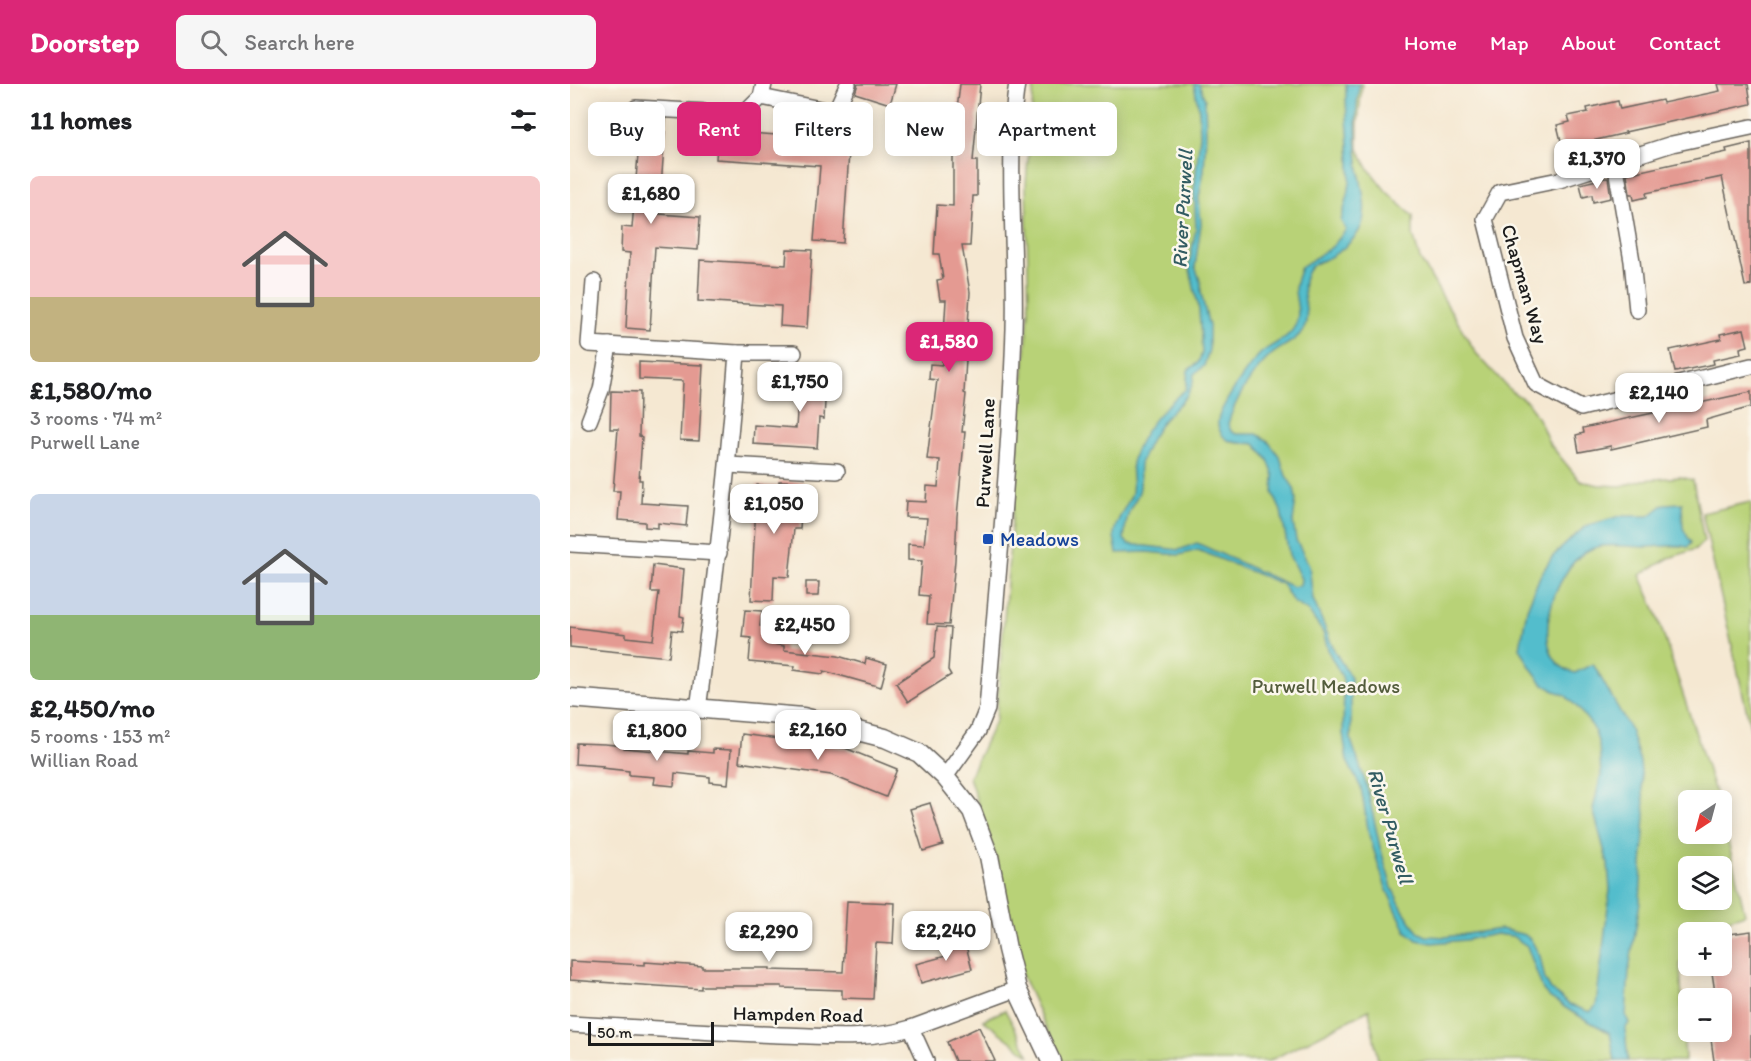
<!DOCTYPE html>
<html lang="en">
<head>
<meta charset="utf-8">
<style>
  body { margin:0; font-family:Itim,sans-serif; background:#f6f6f6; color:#202124; height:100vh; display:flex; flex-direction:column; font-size:22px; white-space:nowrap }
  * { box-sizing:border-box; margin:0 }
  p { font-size:20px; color:#757577 }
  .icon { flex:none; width:33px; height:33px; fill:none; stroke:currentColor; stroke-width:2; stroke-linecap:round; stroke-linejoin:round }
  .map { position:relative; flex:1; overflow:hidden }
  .side { display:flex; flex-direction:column; background:#fff; width:570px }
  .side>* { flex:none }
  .top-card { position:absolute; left:18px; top:18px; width:570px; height:54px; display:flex; gap:12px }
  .needle { width:39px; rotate:216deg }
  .fabs { position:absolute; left:1108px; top:706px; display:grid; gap:12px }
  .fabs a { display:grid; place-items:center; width:54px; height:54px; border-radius:9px; background:#fff; box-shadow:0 3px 15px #0003; font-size:30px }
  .scale { position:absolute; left:18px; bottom:15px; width:126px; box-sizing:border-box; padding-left:6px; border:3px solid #1c1c1c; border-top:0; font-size:16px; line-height:21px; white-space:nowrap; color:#1c1c1c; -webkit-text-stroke:4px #fbf7ec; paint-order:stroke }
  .price { position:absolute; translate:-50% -51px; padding:0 14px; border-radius:12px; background:#fff; color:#222; font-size:20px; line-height:39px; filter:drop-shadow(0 2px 3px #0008) }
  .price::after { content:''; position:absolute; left:50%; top:36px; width:18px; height:14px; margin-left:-9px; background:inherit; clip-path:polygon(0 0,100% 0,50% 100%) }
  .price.current { background:#db2777; color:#fff }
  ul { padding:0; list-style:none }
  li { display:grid; align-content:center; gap:12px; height:318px; padding:0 30px }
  li span { display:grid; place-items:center; height:186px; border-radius:9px; color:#555 }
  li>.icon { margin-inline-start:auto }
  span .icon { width:108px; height:108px; fill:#fffc; stroke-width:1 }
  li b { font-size:26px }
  h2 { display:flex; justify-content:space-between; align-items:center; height:72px; padding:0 30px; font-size:26px }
  .tag { padding:0 21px; border-radius:9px; background:#fff; box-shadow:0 3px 15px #0003; font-size:21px; line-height:54px }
  .tag.current { background:#db2777; color:#fff }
  header { display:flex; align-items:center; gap:36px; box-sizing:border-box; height:84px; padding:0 30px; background:#db2777; color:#fff }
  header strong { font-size:28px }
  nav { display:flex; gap:33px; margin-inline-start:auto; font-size:21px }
  .search { width:420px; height:54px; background:#f6f6f6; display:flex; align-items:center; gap:15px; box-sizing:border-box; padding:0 21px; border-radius:9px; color:#757577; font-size:22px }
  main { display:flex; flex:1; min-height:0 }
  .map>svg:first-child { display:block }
</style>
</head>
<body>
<header>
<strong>Doorstep</strong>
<div class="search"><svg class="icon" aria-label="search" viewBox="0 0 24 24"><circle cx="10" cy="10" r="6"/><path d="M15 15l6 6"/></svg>Search here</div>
<nav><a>Home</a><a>Map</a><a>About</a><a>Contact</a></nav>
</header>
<main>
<section class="side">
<h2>11 homes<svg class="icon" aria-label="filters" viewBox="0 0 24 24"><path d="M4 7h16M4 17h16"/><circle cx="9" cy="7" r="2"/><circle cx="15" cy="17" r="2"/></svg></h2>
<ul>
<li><span style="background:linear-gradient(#f6c9c9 65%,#c2b280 0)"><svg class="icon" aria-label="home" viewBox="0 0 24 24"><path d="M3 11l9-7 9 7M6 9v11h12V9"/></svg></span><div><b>£1,580/mo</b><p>3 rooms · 74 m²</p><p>Purwell Lane</p></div></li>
<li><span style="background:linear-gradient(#c9d6e8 65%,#8fb573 0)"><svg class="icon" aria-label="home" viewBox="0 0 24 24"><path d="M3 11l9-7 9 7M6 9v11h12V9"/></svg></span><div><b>£2,450/mo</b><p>5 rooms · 153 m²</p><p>Willian Road</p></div></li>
</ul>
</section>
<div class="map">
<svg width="1181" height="977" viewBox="0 0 1181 977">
  <rect width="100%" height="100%" fill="#fbf7ec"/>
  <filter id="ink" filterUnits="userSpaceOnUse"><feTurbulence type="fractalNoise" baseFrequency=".0167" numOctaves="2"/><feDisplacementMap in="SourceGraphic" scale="12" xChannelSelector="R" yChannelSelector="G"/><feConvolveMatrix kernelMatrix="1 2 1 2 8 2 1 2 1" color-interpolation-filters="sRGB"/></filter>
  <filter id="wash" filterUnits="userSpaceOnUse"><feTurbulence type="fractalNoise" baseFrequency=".008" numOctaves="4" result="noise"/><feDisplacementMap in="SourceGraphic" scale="24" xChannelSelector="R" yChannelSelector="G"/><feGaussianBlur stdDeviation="1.35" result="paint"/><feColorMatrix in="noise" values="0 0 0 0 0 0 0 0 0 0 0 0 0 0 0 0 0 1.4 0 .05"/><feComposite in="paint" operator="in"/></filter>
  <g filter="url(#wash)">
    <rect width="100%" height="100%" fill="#f5e8d2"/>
    <!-- green -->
    <g fill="#b8d277" stroke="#6a774a" stroke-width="1.5" fill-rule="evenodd">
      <path d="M464,0h328l-4,40v24l10,20 18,23 27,25v19l7,24 56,94 35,38 17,11 13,22 8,19 31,38 19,4 22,1 22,-6 38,-3 12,3 11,61 -8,8 -27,9 -29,17 15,34 63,192h-29v33h33v-18l23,98 -39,12 -5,7h-12v18l-9,13 5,97h-307l-9,-51 -100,51h-208l-39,-86 -25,-113 -28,-85 27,-58 33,-409 -3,-126zM1119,783h33v33h-33z"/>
      <path d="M1181,418v228l-49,-217z"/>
      <path d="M435,926l25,46 -47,-36z"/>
    </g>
    <!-- water -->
    <path fill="#52bdcc" stroke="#376c74" stroke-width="1.5" d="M624,0h5l6,16 1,32 -2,39 -5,26 2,27 -6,43 6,16v10l8,33v24l-5,16 -10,8c-1,23 -18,31 -32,48 -8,10 -15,25 -20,37 -5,9 -1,17 -2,27 0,8 -5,14 -9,21 -5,10 -6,21 -7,32l4,5 51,6 18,-7 96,44 7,-2 1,-6 -12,-24 -8,-44 -8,-18 1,-17 -6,-16 -13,-16c-9,-2 -19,1 -27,-4 -6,-3 -11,-12 -10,-19 1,-13 32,-57 42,-67 11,-10 28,-14 35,-28 6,-12 1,-23 0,-36 0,-8 4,-16 6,-23l31,-20 14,-17 -5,-9c3,-14 9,-27 9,-42 1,-31 -5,-63 -4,-95h13c-4,30 -4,61 1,91 2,16 7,30 3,46 -3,15 -20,29 -33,36 -6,4 -15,5 -20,11 -16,20 4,42 -7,62 -7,12 -22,16 -32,25 -19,18 -36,44 -43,69l3,7 5,3h21l10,6 13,17 6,19 8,12 2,11 -3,23 3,18 13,25 4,34 22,53 16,26v62l16,47 13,60 12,41 11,22 15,22 8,4 20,1 55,-8 24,6 6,5 9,16 5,24 6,10 19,15 20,7 6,-6 14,-116 -2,-26 -15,-55 8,-34 -2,-31 -6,-17 -15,-19 -13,-13 -12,-5 -11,-7 -11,-15 -11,-20 7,-39 13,-33 12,-19 20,-19 14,-12 34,-10h29l15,-12 18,-1 1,25 8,15 -3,4c-15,-3 -27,0 -42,0 -14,0 -31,-3 -46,-1 -3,1 -9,3 -13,5 -33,18 -63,109 -12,122l18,-9 37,65 10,33 5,52 -5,88 -11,68 -3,46 3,7 -4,6 3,32h-13l-5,-28 -38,-21 -23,-15 -6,-7 -16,-44 -15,-10 -16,-2 -31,6 -33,3 -15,-3 -11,-9 -20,-43 -17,-53 -8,-47 -14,-27 -4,-28 1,-47 -2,-9 -13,-24 -6,-21 -15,-21 -15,-9 -11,-18 -84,-34 -19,5 -32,-3 -30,1c-1,-6 -3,-13 -3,-19 1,-13 12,-27 17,-38 4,-10 -1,-23 1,-33 7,-31 30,-55 54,-74l2,-19 10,-7 4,-10 -3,-43 -10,-45 7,-37 -2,-37 6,-56 -1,-24z"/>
    <g id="blocks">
      <!-- building -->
      <g fill="#e49a92">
        <path d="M288,0h38l-6,20 -35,-11z"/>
        <path d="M390,0h20l-7,77h4v35h-4l-3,50h-8l8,46 -6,101 2,1 -4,38h3l-8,84 -2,44 -6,65 -22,-1 2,-28 -10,-1 3,-34 -14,-1v-16l16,1 3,-27 -22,-1 1,-16 20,1 1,-16 11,1 2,-27 -13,-1 10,-79 -8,-1 1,-15 12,1 4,-65h-6l-3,-20 6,-1 -4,-25h-5l3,-49 16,1v-61z"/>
        <path d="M1148,0h30l3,20 -126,28 1,1 -43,10 2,5 -21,5 -7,-28 13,-3 -2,-6 20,-4 -1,-4 31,-7 2,8 42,-9 1,3 57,-12z"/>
        <path d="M71,34l25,1 -7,95 41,3 -2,33 -43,-3 -5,83 -24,-2 4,-75 -9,-1 1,-25 10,1z"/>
        <path d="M148,47l104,7v-3l28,2 -7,106 -29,-2 6,-75 -104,-7z"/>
        <path d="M1181,59v142l-6,1 -23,-109 -76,16 1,4 -13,3 -1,-6h-3l-3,-20 100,-22 -1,-3z"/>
        <path d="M1035,94h3l3,20 -18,4 -1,-7 -9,2 -3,-13z"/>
        <path d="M217,165l25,1 -5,78 -27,-2 1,-20 -83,-5 2,-41 86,5z"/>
        <path d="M1174,245l4,17 -8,2 1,6 -28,6 1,4 -39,8 -5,-22 51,-11 -1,-5z"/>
        <path d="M69,278l64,3 -4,76 -19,-1 3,-59 -44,-2z"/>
        <path d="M230,281l27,2 -3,52 -5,-1 -2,30 -64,-4 1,-19 42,3z"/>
        <path d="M41,307l29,1 -1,44 3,1 -3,43h3l-1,23 47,3 -2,20 -28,-3v5l-13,-1v-5l-27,-2 2,-29h-7l5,-62h-8z"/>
        <path d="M1181,308v15l-45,13 1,7 -96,22v-3l-32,6 -3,-17 8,-2 -1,-5z"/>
        <path d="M209,397l24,1 -3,47h-6l-5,48 -15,-1 -1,25 -22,-1 6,-115 22,2z"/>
        <path d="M83,481l31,4 -4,47 4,1 -2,14 -10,-1 -3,27 -99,-10v-20l56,7v3l27,3 6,-48h-8z"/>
        <path d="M236,498h13l-1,14h-12z"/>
        <path d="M175,526l17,1 -2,15 14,1 -1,17 11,2v4l54,6 27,8 1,-6 21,6 -6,23 -57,-16 -1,3 -29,-4 1,-4 -46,-4 2,-24 -9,-1z"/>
        <path d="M367,543l14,1 -3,42 3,5 -43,27 -12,-19 38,-25z"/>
        <path d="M172,650l103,14 52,21 -11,28 -55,-22 -92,-13z"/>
        <path d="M6,659l29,1 19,2v2l64,6v-3l25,2v-4l18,1 -3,34 -18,-2v-5l-35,-4 -1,13 -20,-2 1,-7 -26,-2v-4l-27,-3 1,-2 -28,-2z"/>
        <path d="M360,719l13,42 -20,6 -13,-42z"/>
        <path d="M277,817l48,2 -2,41 -17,-1 -3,56 -31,-1v-8l-60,-2v-2h-81v3l-131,-9v-19l75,4v-3l57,4v2h68v2l73,2z"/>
        <path d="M1181,847v130h-37l-4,-29h12v-33h-6l-5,-33h11v-31z"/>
        <path d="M394,854l8,31 -51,14 -5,-19 30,-8 -3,-12z"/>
        <path d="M409,943l16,34h-40l-8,-19z"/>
      </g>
    </g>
  </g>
  <g filter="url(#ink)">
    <use href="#blocks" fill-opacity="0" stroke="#68635c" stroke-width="1.5"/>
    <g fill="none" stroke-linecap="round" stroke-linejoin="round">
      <defs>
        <g id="minor">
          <path d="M191,13l74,15 13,-28"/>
          <path d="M66,24l108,6 17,-17 3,-13"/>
          <path d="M1181,43l-79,17 -113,36 -59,12 -15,27 30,119 21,46 45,24 170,-42"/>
          <path d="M1045,78l17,99 5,49"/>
          <path d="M24,198l-5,62 148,9c-9,119 -23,237 -39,356"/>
          <path d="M167,269h57"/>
          <path d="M19,337l12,-31 8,-45"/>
          <path d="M158,381l109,6"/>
          <path d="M1,460l148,9"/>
          <path d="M375,693l33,-46 9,-22c10,-126 23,-253 27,-380 2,-61 -4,-121 -2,-182 1,-21 1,-42 5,-63"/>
          <path d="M0,940c70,4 140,8 210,11 44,1 88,6 131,-7l106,-39"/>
          <path d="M341,944l15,33"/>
        </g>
        <path id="tertiary" d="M0,614l233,19 82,21 34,15 26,24 27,34 17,45 18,93 10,40 34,72"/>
      </defs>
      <!-- minor casing -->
      <use href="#minor" stroke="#68635c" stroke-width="18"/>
      <!-- tertiary casing -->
      <use href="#tertiary" stroke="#68635c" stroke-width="21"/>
      <!-- minor -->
      <use href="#minor" stroke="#fff" stroke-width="15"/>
      <!-- tertiary -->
      <use href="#tertiary" stroke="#fff" stroke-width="18"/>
    </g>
  </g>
  <!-- markers -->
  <rect fill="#1a4fb4" stroke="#fbf7ec" stroke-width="2" x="412" y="449" width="12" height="12" rx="3"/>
  <g text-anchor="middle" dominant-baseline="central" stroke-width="5" stroke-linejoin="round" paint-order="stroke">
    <!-- street labels -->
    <g font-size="20" fill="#1c1c1c" stroke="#fbf7ec">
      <text transform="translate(955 200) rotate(74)">Chapman Way</text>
      <text transform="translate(415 369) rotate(-87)">Purwell Lane</text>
      <text transform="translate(228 930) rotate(1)">Hampden Road</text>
    </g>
    <!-- transit labels -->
    <g font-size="20" fill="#164399" stroke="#fbf7ec" text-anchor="start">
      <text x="430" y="455">Meadows</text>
    </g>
    <!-- park labels -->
    <g font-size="20" fill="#535c3c" stroke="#fbf7ec">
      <text x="756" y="602">Purwell Meadows</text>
    </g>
    <!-- water labels -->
    <g font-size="21" font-style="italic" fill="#325c62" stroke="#fbf7ec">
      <text transform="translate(612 125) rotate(-87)">River Purwell</text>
      <text transform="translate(821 742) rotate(74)">River Purwell</text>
    </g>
  </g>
</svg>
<div class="fabs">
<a><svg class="needle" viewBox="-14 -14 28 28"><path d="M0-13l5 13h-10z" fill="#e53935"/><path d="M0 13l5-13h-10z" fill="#757577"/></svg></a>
<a><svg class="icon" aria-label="layers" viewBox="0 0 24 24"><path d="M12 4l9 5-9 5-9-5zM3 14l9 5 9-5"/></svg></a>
<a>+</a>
<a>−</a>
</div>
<div class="scale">50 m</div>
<b class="price" style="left:1027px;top:106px">£1,370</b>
<b class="price" style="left:81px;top:141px">£1,680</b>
<b class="price current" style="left:379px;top:289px">£1,580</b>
<b class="price" style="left:230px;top:329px">£1,750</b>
<b class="price" style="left:1089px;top:340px">£2,140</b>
<b class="price" style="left:204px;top:451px">£1,050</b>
<b class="price" style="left:235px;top:572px">£2,450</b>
<b class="price" style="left:248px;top:677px">£2,160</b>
<b class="price" style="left:87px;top:678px">£1,800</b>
<b class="price" style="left:376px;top:878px">£2,240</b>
<b class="price" style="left:199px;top:879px">£2,290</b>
<div class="top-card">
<a class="tag">Buy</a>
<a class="tag current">Rent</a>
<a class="tag">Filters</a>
<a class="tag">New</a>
<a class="tag">Apartment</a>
</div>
</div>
</main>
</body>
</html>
